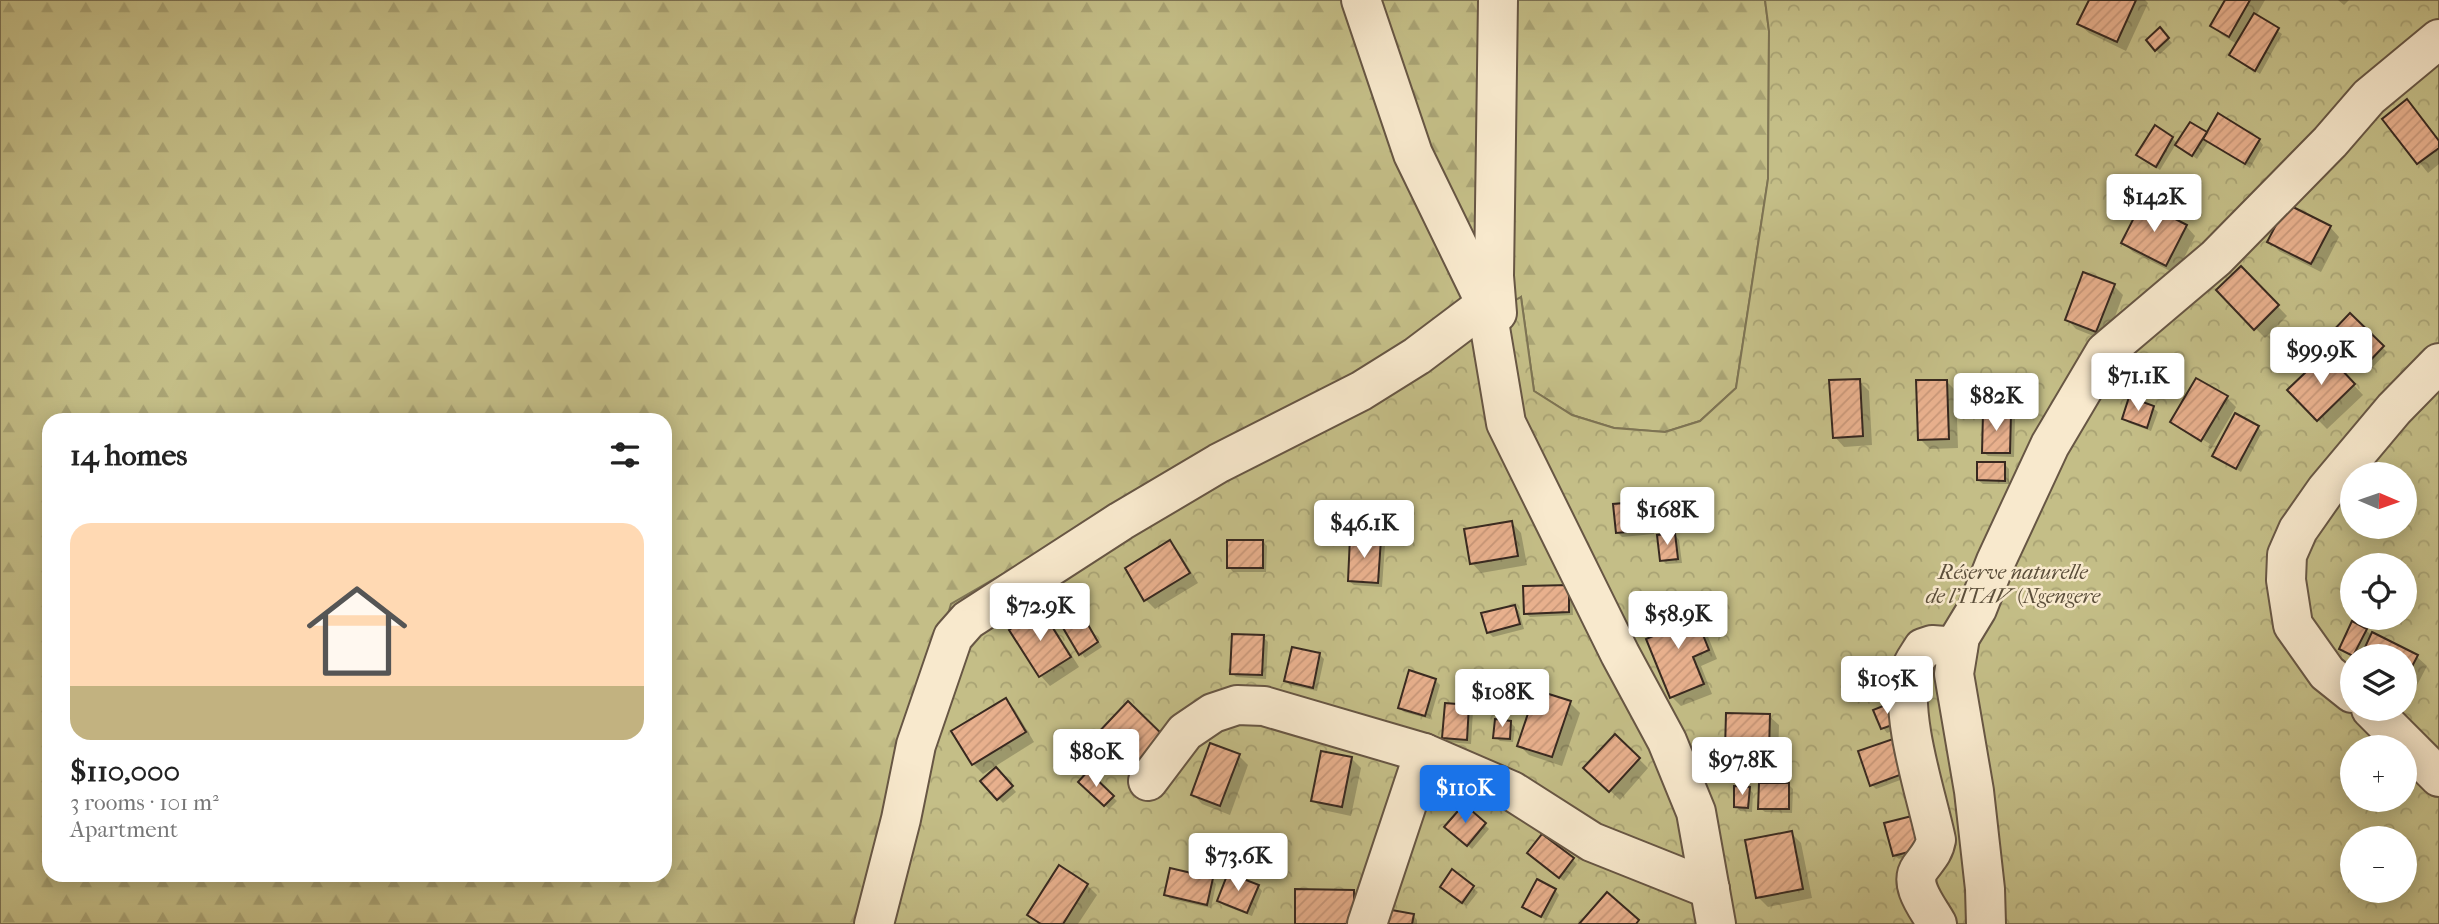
<!DOCTYPE html>
<html lang="en">
<head>
<meta charset="utf-8">
<style>
  body { margin:0; font-family:"IM FELL French Canon",serif; background:#f6f6f6; color:#222; height:100vh; display:flex; flex-direction:column; font-size:26px; white-space:nowrap }
  * { box-sizing:border-box; margin:0 }
  p { font-size:23px; color:#767676 }
  .icon { flex:none; width:38px; height:38px; fill:none; stroke:currentColor; stroke-width:2; stroke-linecap:round; stroke-linejoin:round }
  .map { position:relative; flex:1; overflow:hidden }
  .drawer { position:absolute; left:42px; top:413px; width:630px; height:469px; display:flex; flex-direction:column; background:#fff; border-radius:21px; box-shadow:0 4px 18px #0003 }
  .drawer>* { flex:none }
  .needle { width:46px; rotate:92deg }
  .controls { position:absolute; left:2340px; top:462px; display:grid; gap:14px }
  .controls a { display:grid; place-items:center; width:77px; height:77px; border-radius:50%; background:#fff; box-shadow:0 4px 18px #0003; font-size:35px }
  .price { position:absolute; translate:-50% -60px; padding:0 16px; border-radius:7px; background:#fff; color:#222; font-size:23px; line-height:46px; filter:drop-shadow(0 2px 4px #0008) }
  .price::after { content:''; position:absolute; left:50%; top:42px; width:21px; height:16px; margin-left:-10px; background:inherit; clip-path:polygon(0 0,100% 0,50% 100%) }
  .price.active { background:#1a73e8; color:#fff }
  ul { padding:0; list-style:none }
  li { display:grid; align-content:center; gap:14px; height:371px; padding:0 28px }
  li span { display:grid; place-items:center; height:217px; border-radius:21px; color:#555 }
  li>.icon { margin-inline-start:auto }
  span .icon { width:126px; height:126px; fill:#fffc; stroke-width:1 }
  li b { font-size:30px }
  h2 { display:flex; justify-content:space-between; align-items:center; height:84px; padding:0 28px; font-size:30px }
  .map>svg:first-child { display:block }
</style>
</head>
<body>
<div class="map">
<svg width="2439" height="924" viewBox="0 0 2439 924">
  <defs>
    <pattern id="forest-firs" width="22" height="20" patternUnits="userSpaceOnUse" patternTransform="scale(1.75)"><rect width="22" height="20" fill="#c4be87"/><path d="M5 1l3.5 6h-7zM16 11l3.5 6h-7z" fill="#a9a374"/></pattern>
    <pattern id="park-crowns" width="20" height="18" patternUnits="userSpaceOnUse" patternTransform="scale(1.75)"><rect width="20" height="18" fill="#c4be87"/><path d="M2 6a3 3 0 1 1 6 0M12 15a3 3 0 1 1 6 0" fill="none" stroke="#a9a374"/></pattern>
    <pattern id="building-hatch" width="6" height="6" patternUnits="userSpaceOnUse" patternTransform="scale(1.75)"><rect width="6" height="6" fill="#e8b08d"/><path d="M-1 1l2-2M0 6l6-6M5 7l2-2" fill="none" stroke="#c89779"/></pattern>
  </defs>
  <rect width="100%" height="100%" fill="#f5ddb2"/>
  <filter id="stains"><feTurbulence type="fractalNoise" baseFrequency=".00286" numOctaves="4"/><feColorMatrix values="0 0 0 0 .2 0 0 0 0 .09 0 0 0 0 .02 0 0 0 .5 -.17"/></filter>
  <radialGradient id="worn" r=".72"><stop offset=".6" stop-color="#630" stop-opacity="0"/><stop offset="1" stop-color="#630" stop-opacity=".3"/></radialGradient>
  <!-- forest -->
  <path fill="url(#forest-firs)" stroke="#7e7454" stroke-width="2" fill-rule="evenodd" d="M0,0h1765l4,31 -1,148 -32,209 -36,33 -35,11 -51,-4 -42,-13 -38,-24 -13,-94 -655,627h-866zM49,420h616v455h-616z"/>
  <!-- park -->
  <path fill="url(#park-crowns)" stroke="#7e7454" stroke-width="2" fill-rule="evenodd" d="M1765,0h674v924h-1573l43,-176 42,-144 200,-116 370,-191 13,94 38,24 42,13 51,4 35,-11 36,-33 32,-209 1,-148zM2352,474h52v53h-52zM2352,565h52v53h-52zM2352,656h52v53h-52zM2352,747h52v53h-52zM2352,838h52v53h-52z"/>
  <!-- shadow -->
  <g fill="#0003">
    <path d="M2091,0h54l3,3 -22,48 -37,-18 -10,-9z"/>
    <path d="M2227,0h38l-9,16 26,18 -22,40 -29,-19 6,-11 -15,-9 -10,-10z"/>
    <path d="M2338,0h11l-5,5z"/>
    <path d="M2160,30l12,13 -12,11 -4,-4z"/>
    <path d="M2407,102l32,38v24l-11,9 -44,-54z"/>
    <path d="M2190,124l17,11 52,5 4,5 -13,23 -42,-26 -11,17 -21,-15 -16,26 -17,-11 29,-21 6,6z"/>
    <path d="M2186,226l9,10 -19,38 -43,-22 -10,-10z"/>
    <path d="M2330,227l9,10 -18,35 -42,-21 -9,-10z"/>
    <path d="M2241,268l46,48 -22,22 -47,-48z"/>
    <path d="M2114,286l9,9 -17,46 -30,-12 -9,-10z"/>
    <path d="M2350,316l37,36 -18,19 -37,-36z"/>
    <path d="M2326,355l37,40 -36,34 -38,-39z"/>
    <path d="M1859,381l10,10 3,54 -28,2 -9,-10z"/>
    <path d="M1946,381l10,10 2,57 -28,1 -10,-10z"/>
    <path d="M2227,398l9,9 -25,42 -30,-18 27,16 2,-3 -29,-18v4l-9,-8z"/>
    <path d="M2131,399l22,9 5,4 -7,19 -22,-8 -5,-4z"/>
    <path d="M2011,415l4,4 -1,38 -26,-1 -5,-4z"/>
    <path d="M2258,427l4,5 -21,40 -27,-16z"/>
    <path d="M2004,464l5,5v15h-26l-5,-4z"/>
    <path d="M1647,503l5,4 2,27 -32,3 -5,-5z"/>
    <path d="M1512,523l9,10 6,32 -46,8 -9,-10z"/>
    <path d="M1675,535l4,5 3,23 -16,1 -4,-4z"/>
    <path d="M1262,541l5,5 -1,26h-33l-4,-5z"/>
    <path d="M1380,541l5,4 -3,42 -28,-2 -5,-4z"/>
    <path d="M1170,542l9,10 19,31 -43,26 -9,-9 -19,-32z"/>
    <path d="M1572,591l1,24 -43,2 -5,-4z"/>
    <path d="M1515,607l4,4 5,18 -31,8 -5,-5z"/>
    <path d="M1690,607l10,10 17,42 -16,7 11,28 -31,12 -9,-9 -10,-63z"/>
    <path d="M1080,611l22,36 -17,11 -4,-5z"/>
    <path d="M1040,612l10,9 29,46 -29,19 -9,-10 -29,-46z"/>
    <path d="M2366,630l6,6 45,21 10,9 -13,25 -10,-5v-30l-52,1 -11,-8z"/>
    <path d="M1263,637l5,5 -2,37 -30,-2 -4,-4z"/>
    <path d="M1320,655l4,4 -7,32 -27,-6 -4,-5z"/>
    <path d="M1435,680l5,5 -10,34 -26,-7 -4,-4z"/>
    <path d="M1006,700l9,10 19,32 -51,32 -10,-10 -19,-32z"/>
    <path d="M1570,703l10,10 -18,53 -33,-11 -10,-10z"/>
    <path d="M1468,707l5,4 -2,33 -23,-2 -4,-5z"/>
    <path d="M1876,710l28,16 -17,7 -4,-5z"/>
    <path d="M1769,716l10,9 -1,35 -42,-1 -9,-10z"/>
    <path d="M1510,722l5,5 -2,15 -13,-1 -5,-4z"/>
    <path d="M1615,736l33,32 -28,32 -34,-32z"/>
    <path d="M1096,750l16,13 -9,12 -11,-9z"/>
    <path d="M1860,753l51,23 -35,13 -4,-4z"/>
    <path d="M1239,756l9,9 -18,50 -28,-11 -9,-10z"/>
    <path d="M1351,758l10,10 -10,48 -28,-6 -10,-10z"/>
    <path d="M996,769l20,23 -13,11 -20,-21z"/>
    <path d="M1088,774l29,27 -8,8 -29,-27z"/>
    <path d="M1789,785l4,4 -1,24 -27,-1 -5,-4z"/>
    <path d="M1749,789l4,4 -1,19 -12,-1 -4,-5z"/>
    <path d="M1464,806l25,23 -17,20 -25,-22z"/>
    <path d="M1919,816l13,35 -33,8 -5,-4z"/>
    <path d="M1791,833l10,10 11,55 -44,9 -10,-10z"/>
    <path d="M1533,858l39,1 5,5 -13,17z"/>
    <path d="M1060,868l27,17 10,10 -19,29h-39l-9,-9z"/>
    <path d="M1452,872l26,20 -11,14 -20,-15z"/>
    <path d="M1212,880l4,4 -5,24 -41,-9 -4,-5z"/>
    <path d="M1258,886l4,5 -10,25 -29,-11 -4,-5z"/>
    <path d="M1555,890l4,5 -13,25 -22,-14z"/>
    <path d="M1413,915l4,5v4h-32z"/>
  </g>
  <!-- building -->
  <g fill="url(#building-hatch)" stroke="#382920" stroke-width="2">
    <path d="M2089,0h47l-19,42 -40,-18z"/>
    <path d="M2225,0h25l-21,37 -19,-11z"/>
    <path d="M2254,13l25,15 -24,43 -26,-16z"/>
    <path d="M2160,27l9,11 -14,13 -9,-11z"/>
    <path d="M2407,99l32,42v7l-22,16 -35,-45z"/>
    <path d="M2218,113l42,26 -15,25 -42,-25z"/>
    <path d="M2190,122l17,10 -15,24 -17,-11z"/>
    <path d="M2155,125l18,12 -17,30 -20,-12z"/>
    <path d="M2142,202l45,23 -21,41 -45,-23z"/>
    <path d="M2287,204l44,22 -20,38 -44,-22z"/>
    <path d="M2241,266l38,39 -25,25 -38,-40z"/>
    <path d="M2083,272l32,12 -19,48 -31,-12z"/>
    <path d="M2350,313l34,33 -21,22 -34,-33z"/>
    <path d="M2326,353l29,31 -38,37 -30,-31z"/>
    <path d="M2196,378l32,18 -27,45 -31,-19z"/>
    <path d="M1860,379l3,57 -30,2 -4,-58z"/>
    <path d="M1916,380h31l2,59 -31,1z"/>
    <path d="M2129,397l25,9 -7,22 -25,-9z"/>
    <path d="M1983,413h28l-1,40h-28z"/>
    <path d="M2235,413l24,13 -23,43 -24,-13z"/>
    <path d="M1977,462h28v19l-28,-1z"/>
    <path d="M1648,501l3,29 -35,3 -3,-29z"/>
    <path d="M1512,521l6,35 -48,8 -6,-35z"/>
    <path d="M1675,533l3,26 -18,2 -3,-26z"/>
    <path d="M1350,537l31,2 -3,44 -30,-2z"/>
    <path d="M1170,540l20,33 -46,28 -19,-33z"/>
    <rect x="1227" y="540" width="36" height="28"/>
    <path d="M1569,585v27l-45,2 -1,-28z"/>
    <path d="M1076,604l22,38 -19,13 -23,-39z"/>
    <path d="M1515,605l5,19 -33,9 -6,-20z"/>
    <path d="M1691,605l18,45 -16,7 11,27 -34,14 -24,-59 14,-6 -6,-13z"/>
    <path d="M1041,609l30,48 -32,20 -30,-47z"/>
    <path d="M2352,621l15,8 -14,27 -14,-7z"/>
    <path d="M2372,632l46,23 -14,27v-26h-43z"/>
    <path d="M1232,634l32,1 -2,40 -32,-1z"/>
    <path d="M1292,647l28,6 -7,35 -29,-7z"/>
    <path d="M1409,670l27,9 -11,37 -27,-8z"/>
    <path d="M1536,690l35,11 -19,56 -35,-11z"/>
    <path d="M1006,698l20,34 -54,33 -21,-34z"/>
    <path d="M1128,701l39,38 -33,35 -39,-38z"/>
    <path d="M1893,702l8,20 -20,7 -8,-19z"/>
    <path d="M1445,703l24,2 -2,35 -25,-2z"/>
    <path d="M1726,713l44,1 -1,37 -44,-1z"/>
    <path d="M1495,719l16,2 -1,18 -17,-1z"/>
    <path d="M1615,734l25,24 -31,34 -26,-24z"/>
    <path d="M1896,738l12,34 -38,14 -12,-35z"/>
    <path d="M1210,743l30,11 -20,52 -29,-11z"/>
    <path d="M1096,747l13,10 -11,15 -13,-11z"/>
    <path d="M1321,751l31,6 -10,50 -31,-6z"/>
    <path d="M996,767l17,19 -16,14 -17,-19z"/>
    <path d="M1088,771l26,25 -10,10 -26,-24z"/>
    <path d="M1759,783h30v26h-31z"/>
    <path d="M1734,786l16,1 -2,21 -14,-1z"/>
    <path d="M1464,804l22,19 -19,23 -23,-19z"/>
    <path d="M1920,814l8,33 -35,9 -9,-33z"/>
    <path d="M1792,831l11,58 -47,9 -11,-58z"/>
    <path d="M1542,834l32,24 -15,20 -32,-25z"/>
    <path d="M1059,865l29,19 -25,40h-22l-14,-9z"/>
    <path d="M1170,868l43,10 -6,27 -43,-10z"/>
    <path d="M1452,869l22,17 -12,17 -22,-16z"/>
    <path d="M1228,873l31,12 -12,28 -30,-12z"/>
    <path d="M1537,879l19,10 -15,28 -19,-10z"/>
    <path d="M1295,889l59,1v34h-59z"/>
    <path d="M1607,892l32,28 -3,4h-57z"/>
    <path d="M1386,909l28,5 -2,10h-28z"/>
  </g>
  <g fill="none" stroke-linecap="round" stroke-linejoin="round">
    <defs>
      <g id="minor">
        <path d="M1361,0l52,154 73,150 20,119 114,231 47,87 29,71 20,112"/>
        <path d="M1497,313l-3,-37 4,-276"/>
        <path d="M2352,693l-25,-20 -34,-48 -7,-45 1,-25 11,-25 28,-40 68,-81 45,-46"/>
        <path d="M2371,709l68,68"/>
        <path d="M1148,781l37,-49 28,-19 24,-8 27,1 160,47 88,38 80,51 118,47"/>
        <path d="M874,924l27,-105 15,-74 37,-108 15,-17 153,-99 98,-58 142,-72 56,-35 69,-52"/>
        <path d="M1367,924l57,-171"/>
        <path d="M1937,924c-8,-15 -29,-39 -17,-56 7,-10 14,-16 16,-28 -10,-47 -36,-122 -26,-168 2,-9 9,-17 13,-24l9,-3 26,2"/>
        <path d="M1986,924l-1,-35 -11,-98 -20,-117 6,-37 17,-28 19,-48 54,-116 55,-93 111,-94 114,-116 39,-45 70,-58"/>
      </g>
    </defs>
    <!-- minor casing -->
    <use href="#minor" stroke="#675644" stroke-width="42"/>
    <!-- minor -->
    <use href="#minor" stroke="#f8e9cd" stroke-width="38"/>
  </g>
  <g text-anchor="middle" dominant-baseline="central" stroke-width="5" stroke-linejoin="round" paint-order="stroke">
    <!-- park labels -->
    <g font-size="21" font-style="italic" fill="#5b4e3a" stroke="#f8e9cd">
      <text x="2013" y="572">Réserve naturelle<tspan x="2013" dy="24">de l'ITAV (Ngengere</tspan></text>
    </g>
  </g>
  <rect width="100%" height="100%" filter="url(#stains)"/>
  <rect width="100%" height="100%" fill="url(#worn)"/>
</svg>
<div class="controls">
<a><svg class="needle" viewBox="-14 -14 28 28"><path d="M0-13l5 13h-10z" fill="#e53935"/><path d="M0 13l5-13h-10z" fill="#767676"/></svg></a>
<a><svg class="icon" aria-label="locate" viewBox="0 0 24 24"><circle cx="12" cy="12" r="6"/><path d="M12 2v4M12 18v4M2 12h4M18 12h4"/></svg></a>
<a><svg class="icon" aria-label="layers" viewBox="0 0 24 24"><path d="M12 4l9 5-9 5-9-5zM3 14l9 5 9-5"/></svg></a>
<a>+</a>
<a>−</a>
</div>
<b class="price" style="left:2154px;top:234px">$142K</b>
<b class="price" style="left:2321px;top:387px">$99.9K</b>
<b class="price" style="left:2138px;top:413px">$71.1K</b>
<b class="price" style="left:1996px;top:433px">$82K</b>
<b class="price" style="left:1667px;top:547px">$168K</b>
<b class="price" style="left:1364px;top:560px">$46.1K</b>
<b class="price" style="left:1040px;top:643px">$72.9K</b>
<b class="price" style="left:1678px;top:651px">$58.9K</b>
<b class="price" style="left:1887px;top:716px">$105K</b>
<b class="price" style="left:1502px;top:729px">$108K</b>
<b class="price" style="left:1096px;top:789px">$80K</b>
<b class="price" style="left:1742px;top:797px">$97.8K</b>
<b class="price active" style="left:1465px;top:825px">$110K</b>
<b class="price" style="left:1238px;top:893px">$73.6K</b>
<section class="drawer">
<h2>14 homes<svg class="icon" aria-label="filters" viewBox="0 0 24 24"><path d="M4 7h16M4 17h16"/><circle cx="9" cy="7" r="2"/><circle cx="15" cy="17" r="2"/></svg></h2>
<ul>
<li><span style="background:linear-gradient(#ffd9b3 75%,#c2b280 0)"><svg class="icon" aria-label="home" viewBox="0 0 24 24"><path d="M3 11l9-7 9 7M6 9v11h12V9"/></svg></span><div><b>$110,000</b><p>3 rooms · 101 m²</p><p>Apartment</p></div></li>
</ul>
</section>
</div>
</body>
</html>
